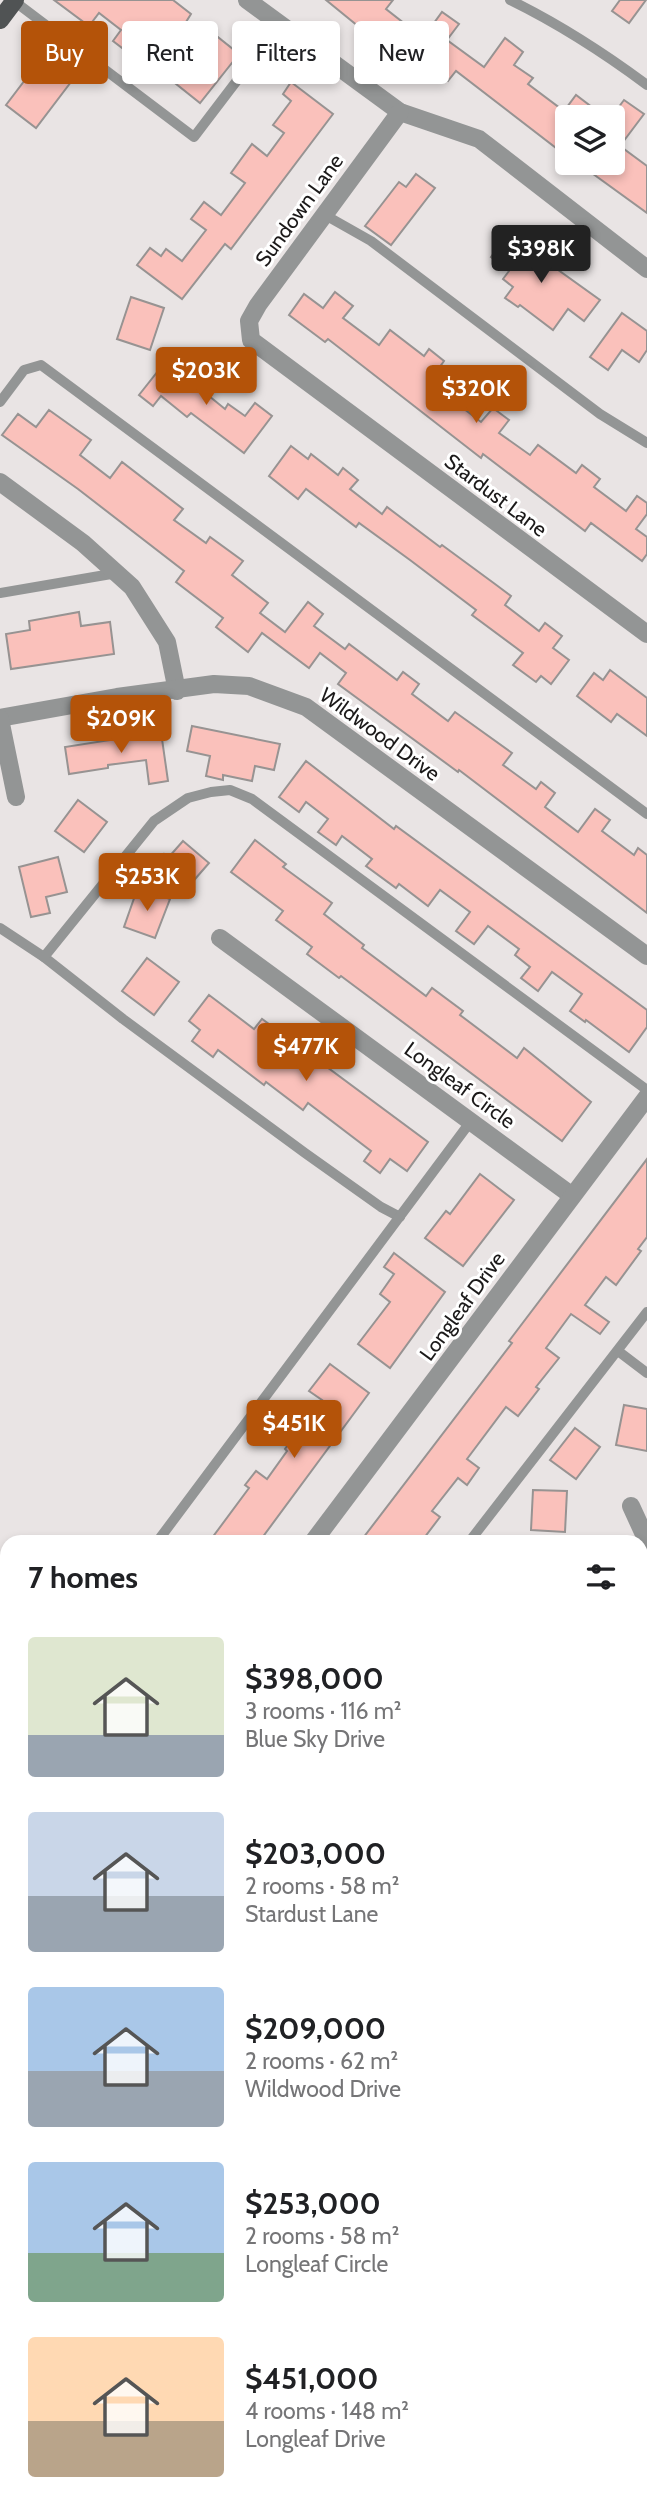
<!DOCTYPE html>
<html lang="en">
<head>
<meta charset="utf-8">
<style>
  body { margin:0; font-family:Cabin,sans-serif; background:#f2f2f2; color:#202124; height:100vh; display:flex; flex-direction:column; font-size:26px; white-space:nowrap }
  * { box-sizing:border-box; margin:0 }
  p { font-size:23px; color:#757577 }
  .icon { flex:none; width:38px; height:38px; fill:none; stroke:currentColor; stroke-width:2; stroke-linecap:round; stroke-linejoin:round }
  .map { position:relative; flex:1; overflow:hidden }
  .side { position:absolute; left:0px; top:1535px; width:648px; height:975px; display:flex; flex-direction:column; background:#fff; border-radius:21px 21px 0 0; box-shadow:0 4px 10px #0003 }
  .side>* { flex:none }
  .guide { position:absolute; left:21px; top:21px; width:606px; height:63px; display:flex; gap:14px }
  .fabs { position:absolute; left:555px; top:105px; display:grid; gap:14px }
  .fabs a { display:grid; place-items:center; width:70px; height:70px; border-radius:7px; background:#fff; box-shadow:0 4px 10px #0003; font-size:35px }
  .price { position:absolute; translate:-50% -60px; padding:0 16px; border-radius:7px; background:#b45309; color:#fff; font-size:23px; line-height:46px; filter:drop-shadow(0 2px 4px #0008) }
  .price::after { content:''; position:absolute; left:50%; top:42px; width:21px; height:16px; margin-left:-10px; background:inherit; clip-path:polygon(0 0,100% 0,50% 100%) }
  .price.current { background:#222; color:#fff }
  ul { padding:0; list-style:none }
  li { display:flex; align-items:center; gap:21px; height:175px; padding:0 28px }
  li span { display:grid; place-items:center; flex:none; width:196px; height:140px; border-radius:7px; color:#555 }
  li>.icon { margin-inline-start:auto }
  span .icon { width:84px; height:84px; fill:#fffc; stroke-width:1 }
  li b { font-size:30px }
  h2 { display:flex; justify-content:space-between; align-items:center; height:84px; padding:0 28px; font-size:30px }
  .chip { padding:0 24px; border-radius:7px; background:#fff; box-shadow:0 4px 10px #0003; font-size:24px; line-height:63px }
  .chip.current { background:#b45309; color:#fff }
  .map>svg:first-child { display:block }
</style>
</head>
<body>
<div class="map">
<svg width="647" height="2508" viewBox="0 0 647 2508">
  <rect width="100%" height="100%" fill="#e9e4e4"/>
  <!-- building -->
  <g fill="#fac1bb" stroke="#979392" stroke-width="2">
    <path d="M54,0h119l18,14 -5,8 23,18 5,-6 25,20 -39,49 -54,-43 -3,4 -30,-23 8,-11 -22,-17 -10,13z"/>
    <path d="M326,0h67l-7,9 37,29 19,-26 17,12 -12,16 37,27 21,-29 18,14 -9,13 19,13 -5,6 36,27 12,-16 29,22h-38v25l-7,9 -104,-80 -8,10 -51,-37 -6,9z"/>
    <path d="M620,0h26l-17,23 -17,-12z"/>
    <path d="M44,55l30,23 -38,50 -30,-23z"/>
    <path d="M291,82l42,32 -102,135 -6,-5 -43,55 -45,-34 13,-17 11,8 5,-7 16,12 24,-31 -15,-11 13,-17 17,13 24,-32 -14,-10 21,-29 15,12 17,-23 -11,-8 18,-24 -8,-7z"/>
    <path d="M624,100l20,14 -24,32 27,20v47l-69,-50h34v-47z"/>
    <path d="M416,174l19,14 -44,57 -26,-19 34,-44 7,5z"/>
    <path d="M508,234l92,66 -16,21 -16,-12 -15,21 -33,-25 -2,2 -13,-9 8,-11 -10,-8 6,-8 -18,-14z"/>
    <path d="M335,292l18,14 -10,12 36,27 11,-15 34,26 5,-7 15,12 -15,21 52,40 12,-14 16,12 -10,13 31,22 8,-10 38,28 6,-8 18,14 -6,8 32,24 11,-15 10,7v11l-11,15 11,8v17l-5,7 -51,-38 -6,8 -102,-77 -2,4 -153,-119 -3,3 -36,-27 15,-21 19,14z"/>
    <path d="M131,297l33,11 -14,42 -33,-11z"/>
    <path d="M622,313l25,18v19l-8,12 -17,-12 -14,20 -18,-13z"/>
    <path d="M166,361l59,48 3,-5 17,12 10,-13 17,13 -28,37 -53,-40 -4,4 -26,-21 -8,10 -14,-11z"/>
    <path d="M49,410l42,30 -11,15 30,23 12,-16 61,47 -9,11 32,23 4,-6 33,24 -11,14 36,28 -8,10 25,19 23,-30 15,12 -9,12 31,23 4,-5 48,36 6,-8 16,12 -7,10 36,27 7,-9 57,41 -9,12 33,24 5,-7 14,11 -10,14 33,25 17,-23 15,11 -8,11 32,24 4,-7 9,7v58l-188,-143 -1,2 -120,-88 8,-11 -26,-20 -11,15 -47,-35 -14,19 -32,-25 7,-9 -47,-36 8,-11 -106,-82 -76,-54 16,-21 18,13z"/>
    <path d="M291,446l17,13 3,-5 27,21 5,-7 15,12 -8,9 32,25 5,-7 53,40 2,-2 53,39 16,12 -6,9 34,26 6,-8 17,13 -9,12 16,12 -18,24 -10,-8 -5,6 -23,-17 10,-12 -51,-38 4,-5 -66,-50 -51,-37 -3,4 -50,-38 -8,10 -29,-23z"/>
    <path d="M79,612l2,14 29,-4 4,32 -103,15 -5,-35 24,-4 -1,-9z"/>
    <path d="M610,670l37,28v38l-30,-22 -6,8 -34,-26 17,-23 9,7z"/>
    <path d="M192,726l88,18 -6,26 -19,-4 -3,15 -29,-6v5l-17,-4 4,-20 -23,-5z"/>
    <path d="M161,732l7,49 -19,3 -3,-24 -38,5v3l-39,6 -4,-27z"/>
    <path d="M306,761l88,68 2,-3 251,184v17l-18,25 -43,-32 -1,2 -15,-11 12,-17 -30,-22 -14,19 -17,-13 9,-11 -15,-12 4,-6 -31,-23 -14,18 -18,-13 14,-19 -30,-22 -12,16 -29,-22 -3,4 -30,-22 6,-7 -30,-23 -6,9 -18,-13 10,-13 -22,-17 -7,10 -20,-15z"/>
    <path d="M78,800l29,22 -23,30 -29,-21z"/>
    <path d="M255,840l31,24 -3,3 49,36 -8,11 40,31 -2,3 64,48 6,-8 31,23 -3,4 57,43 7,-10 67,54 -29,39 -221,-165 -2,2 -32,-24 5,-7 -36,-27 7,-9 -52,-39z"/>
    <path d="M183,841l26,22 -27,31 -30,-26 12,-14 4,4z"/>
    <path d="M58,857l9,35 -21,5 4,16 -19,4 -12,-50z"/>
    <path d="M138,887l32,12 -15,39 -31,-11z"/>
    <path d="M147,958l32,24 -25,33 -32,-24z"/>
    <path d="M209,995l45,34 8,-10 166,123 -21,29 -17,-12 -10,14 -16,-12 7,-10 -63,-48 -5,7 -37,-28 -2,3 -46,-35 -5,7 -21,-16 8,-11 -11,-9z"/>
    <path d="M647,1159v78l-9,12 3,2 -25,34 -10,-8 -21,28 24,17 -9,12 -29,-20 -25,34 13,10 -23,29 3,2 -21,27 -12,-9 -39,52 12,9 -12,17 -9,-7 -26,33 8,6 -19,25h-61l152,-199 -3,-2z"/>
    <path d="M480,1174l34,26 -51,66 -38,-28 21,-27 4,3z"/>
    <path d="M394,1253l51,39 -55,76 -32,-24 32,-42 -10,-8 14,-20 -10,-7z"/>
    <path d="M330,1364l39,29 -110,149h-50l40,-54 -4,-3 11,-14 11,8 20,-28 -2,-2 37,-49 -13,-9z"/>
    <path d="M624,1405l23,4v42l-31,-6z"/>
    <path d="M575,1428l25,19 -24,32 -26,-19z"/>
    <path d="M533,1490l34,1 -2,41 -34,-2z"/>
  </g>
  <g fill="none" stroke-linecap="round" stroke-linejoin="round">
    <!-- lane -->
    <g stroke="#939595" stroke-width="10">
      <path d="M510,0c49,24 94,53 137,85"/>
      <path d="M14,1l180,136 86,-113"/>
      <path d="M325,215l46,26 229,173 47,29"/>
      <path d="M0,402l24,-32 17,-5 606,449"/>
      <path d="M0,593l117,-20"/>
      <path d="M0,928l44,29 79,62 182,134 76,54 19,10"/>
      <path d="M44,957l110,-136 34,-23 23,-6 19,-2 22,9 395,291"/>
      <path d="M618,1351l29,22"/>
      <path d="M157,1542l314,-421"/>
      <path d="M469,1542l178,-230"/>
      <path d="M640,2171h7"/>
      <path d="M0,2377l7,-10"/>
      <path d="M640,2388l7,5"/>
      <path d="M411,2502l7,6"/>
    </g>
    <!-- street -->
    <g stroke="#939595" stroke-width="18">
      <path d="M247,0l153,112 79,27 168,130"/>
      <path d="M400,112l-142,193 -9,16 2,19 396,294"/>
      <path d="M0,482l83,61 49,44 35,55 10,49"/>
      <path d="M0,718l117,-21 97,-13 35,2 57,21 341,249"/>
      <path d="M0,719l16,78"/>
      <path d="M220,938l351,257"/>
      <path d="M631,1506l16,35"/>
      <path d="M313,1542l334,-445"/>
      <path d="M640,1966l7,-7"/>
      <path d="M0,1977l7,-14"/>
      <path d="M640,2000l7,6"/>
      <path d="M215,2502l7,6"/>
      <path d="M596,2502l7,6"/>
      <path d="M54,2508l4,-6"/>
      <path d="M502,2508l4,-6"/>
    </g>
    <!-- secondary -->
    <g stroke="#6c6e6f" stroke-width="18">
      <path d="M640,1616l7,-3"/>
      <path d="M0,1820l7,6"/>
      <path d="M0,1867l7,5"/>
      <path d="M640,2290l7,4"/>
      <path d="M640,2343l7,5"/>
    </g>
    <!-- primary -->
    <path stroke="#505354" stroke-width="18" d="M0,20l15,-20"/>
  </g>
  <g text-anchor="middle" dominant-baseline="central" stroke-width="6" stroke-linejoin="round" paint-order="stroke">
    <!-- street labels -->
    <g font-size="21" fill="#1b1919" stroke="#fff">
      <text transform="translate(299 210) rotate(-54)">Sundown Lane</text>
      <text transform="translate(496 495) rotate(37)">Stardust Lane</text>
      <text transform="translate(380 734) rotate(36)">Wildwood Drive</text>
      <text transform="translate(460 1085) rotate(36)">Longleaf Circle</text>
      <text transform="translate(462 1306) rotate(-54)">Longleaf Drive</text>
    </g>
  </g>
</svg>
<div class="fabs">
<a><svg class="icon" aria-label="layers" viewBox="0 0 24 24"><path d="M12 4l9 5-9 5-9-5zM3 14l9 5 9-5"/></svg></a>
</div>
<b class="price current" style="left:541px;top:285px">$398K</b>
<b class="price" style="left:206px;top:407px">$203K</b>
<b class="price" style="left:476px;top:425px">$320K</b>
<b class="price" style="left:121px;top:755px">$209K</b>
<b class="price" style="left:147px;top:913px">$253K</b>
<b class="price" style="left:306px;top:1083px">$477K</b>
<b class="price" style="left:294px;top:1460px">$451K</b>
<div class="guide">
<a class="chip current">Buy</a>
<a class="chip">Rent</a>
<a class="chip">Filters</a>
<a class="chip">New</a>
</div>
<section class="side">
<h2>7 homes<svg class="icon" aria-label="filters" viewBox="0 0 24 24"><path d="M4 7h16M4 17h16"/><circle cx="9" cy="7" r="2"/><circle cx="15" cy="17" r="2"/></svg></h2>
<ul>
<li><span style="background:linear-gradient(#dfe7d0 70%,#9aa5b1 0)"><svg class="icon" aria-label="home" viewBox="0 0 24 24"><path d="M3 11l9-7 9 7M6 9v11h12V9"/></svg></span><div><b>$398,000</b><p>3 rooms · 116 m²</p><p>Blue Sky Drive</p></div></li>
<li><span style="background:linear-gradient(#c9d6e8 60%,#9aa5b1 0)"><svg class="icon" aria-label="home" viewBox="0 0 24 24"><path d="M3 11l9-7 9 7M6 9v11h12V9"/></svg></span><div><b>$203,000</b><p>2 rooms · 58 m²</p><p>Stardust Lane</p></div></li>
<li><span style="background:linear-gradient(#a9c7e8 60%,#9aa5b1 0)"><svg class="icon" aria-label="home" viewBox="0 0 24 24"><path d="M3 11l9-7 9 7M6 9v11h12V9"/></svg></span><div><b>$209,000</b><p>2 rooms · 62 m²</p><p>Wildwood Drive</p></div></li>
<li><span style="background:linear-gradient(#a9c7e8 65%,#7fa58c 0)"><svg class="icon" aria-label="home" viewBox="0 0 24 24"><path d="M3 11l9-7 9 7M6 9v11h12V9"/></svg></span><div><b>$253,000</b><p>2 rooms · 58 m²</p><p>Longleaf Circle</p></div></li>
<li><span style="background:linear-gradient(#ffd9b3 60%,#b9a48a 0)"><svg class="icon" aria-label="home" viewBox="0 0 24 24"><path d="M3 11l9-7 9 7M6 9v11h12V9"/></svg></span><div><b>$451,000</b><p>4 rooms · 148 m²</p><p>Longleaf Drive</p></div></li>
</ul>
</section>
</div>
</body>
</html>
